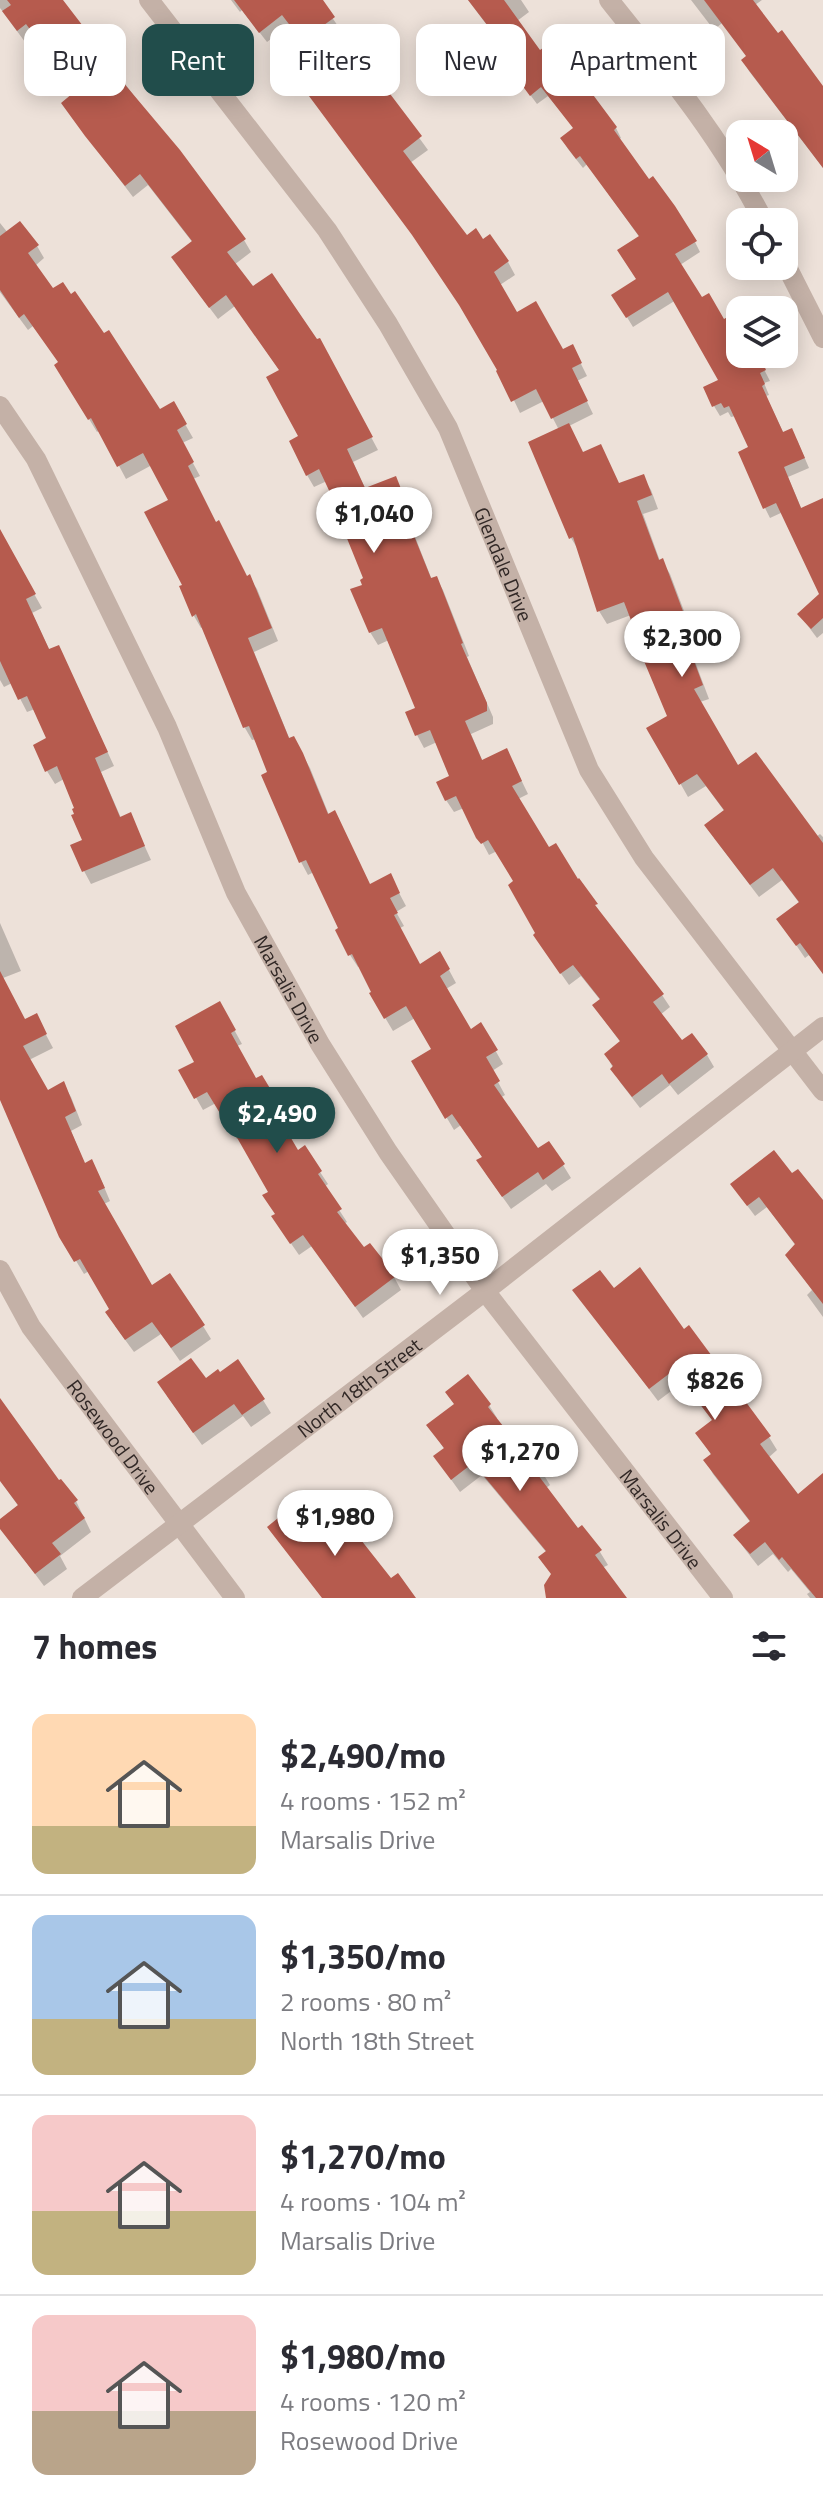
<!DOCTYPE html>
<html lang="en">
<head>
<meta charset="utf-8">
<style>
  body { margin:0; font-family:"Titillium Web",sans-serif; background:#f7f7f7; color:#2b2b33; height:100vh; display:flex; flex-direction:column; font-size:30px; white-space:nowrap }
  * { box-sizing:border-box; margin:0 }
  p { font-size:26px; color:#7c7c81 }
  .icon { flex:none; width:44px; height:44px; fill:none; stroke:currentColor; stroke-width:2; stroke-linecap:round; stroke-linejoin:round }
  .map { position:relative; height:1598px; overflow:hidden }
  .panel { display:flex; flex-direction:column; background:#fff; flex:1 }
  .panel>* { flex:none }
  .guide { position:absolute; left:24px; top:24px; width:776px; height:72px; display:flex; gap:16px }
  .needle { width:52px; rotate:322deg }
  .fabs { position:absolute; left:726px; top:120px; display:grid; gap:16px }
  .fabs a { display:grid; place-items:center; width:72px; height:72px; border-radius:16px; background:#fff; box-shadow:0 4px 20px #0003; font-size:40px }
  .price { position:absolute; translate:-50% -68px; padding:0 18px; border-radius:28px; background:#fff; color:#222; font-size:26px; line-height:52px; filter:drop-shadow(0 2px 4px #0008) }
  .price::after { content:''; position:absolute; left:50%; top:48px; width:24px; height:18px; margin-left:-12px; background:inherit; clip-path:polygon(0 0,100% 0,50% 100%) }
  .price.current { background:#214d4b; color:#fff }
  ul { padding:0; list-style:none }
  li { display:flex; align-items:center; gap:24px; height:200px; padding:0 32px }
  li+li { border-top:2px solid #e1e1e2 }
  li span { display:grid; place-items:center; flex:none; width:224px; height:160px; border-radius:16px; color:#555 }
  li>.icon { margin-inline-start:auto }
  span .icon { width:96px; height:96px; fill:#fffc; stroke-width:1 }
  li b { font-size:34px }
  h2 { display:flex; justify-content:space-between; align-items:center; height:96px; padding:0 32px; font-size:34px }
  .chip { padding:0 28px; border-radius:16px; background:#fff; box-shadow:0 4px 20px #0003; font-size:28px; line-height:72px }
  .chip.current { background:#214d4b; color:#fff }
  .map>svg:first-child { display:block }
</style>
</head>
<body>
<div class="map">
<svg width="823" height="1598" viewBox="0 0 823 1598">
  <rect width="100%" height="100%" fill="#ede1d9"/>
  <!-- shadow -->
  <g fill="#0003">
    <path d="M0,0h61l183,240 7,12 -17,13 19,24 73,64 52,97 -25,12 13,28 36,1 10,26 -4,2 24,61 4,-2 7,12 26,66 -2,1 26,60v7l-22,10 12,28 30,1 15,31 -10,5 30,51 31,31 24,36 59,78 8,12 -10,8 21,28 26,12 7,12 -36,28 -8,-10 -30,23 -20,-26 -14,-28 15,-11 -27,-37 7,-5 -20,-25 -12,9 -26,-37 -27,-66 -19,-31 -8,4 -25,-47 -10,4 -8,-12 6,-23 -15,-35 -13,6 -7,-13 -9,-22 9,-4 -28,-69 -11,5 -8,-13 -4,-53 -16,-49 -23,-49 -13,6 -7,-12 -6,-38 -21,-66 -45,-65 -17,13 -37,-49 12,-27 -45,-58 -15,12 -62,-81 3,-21 -13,-17 -7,-12 2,-2 -22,-28 -9,6 -25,-34z"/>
    <path d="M231,0h89l20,29 -18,14 20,26 36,9 7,13 43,59 -18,13 56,74 17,4 7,-5 18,26 7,13 -15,10 16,30 46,36 17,9 8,16 -10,5 16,33 -24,12 14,28 37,31 23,-8 8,13 7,19 -15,5 17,47h2l8,13 19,50 9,13 7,18 -11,4 15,40 -9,3 37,65 79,70 4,-3 3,3v137l-14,-19 -4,3 -26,-38 21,-16 -18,-24 -23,17 -45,-59 11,-26 -19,-26 -18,11 -39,-69 20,-11 -38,-102 -24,9 -8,-13 -20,-60 -8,-13 -12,-108 -15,-29 -24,12 -20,-42 -190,-320 -20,-26 -23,17 -25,-32 -2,2z"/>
    <path d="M468,0h53l8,12 -12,9 23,32 76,75 5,10 -3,2 77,102 5,10 -20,13 22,34 21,23h17v32h16l14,27 -6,2 5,12 -3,1 18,38 13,6 12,28 -21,9 14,33 21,-10v133l-6,5 -18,-24 22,-20 -38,-82 -13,6 -5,-10 -14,-60 -15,-32 -5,1 -3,-5 -8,4 -6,-10 7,-25 -45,-81 -43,27 -19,-31 25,-16 1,-42 -53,-74 -4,4 -15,-19 -6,-10 13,-10 -27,-33 -11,8 -23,-31 -9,7 -11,-15 8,-20z"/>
    <path d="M691,0h71l-7,5 68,85v78l-74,-97 -6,-10 5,-3 -26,-35 -8,7z"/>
    <path d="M0,223l8,10 29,13 7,12 -9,8 18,25 106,121 22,5 12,21 -11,5 18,33 -7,3 23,45 31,54 2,-1 8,12 21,52 -24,11 36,88 3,-2 17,30 19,47 41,71 27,3 9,17 -10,6 8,14 -4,2 19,38 20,-12 10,16 7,13 -10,6 24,43 11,-7 22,39 -11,7 13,24 -5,3 38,53 25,14 8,13 -19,13 -6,-7 -35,25 -25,-35 -3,-16 -22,-33 -7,5 -40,-68 20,-12 -19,-32 -22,13 -22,-37 2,-1 -13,-27 -2,1 -8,-12 -36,-83 -6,3 -7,-13 -45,-123 -4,1 -7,-12 -41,-101 -3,1 -7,-12 -13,-29 4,-1 -14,-85 -19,-36 -26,14 -26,-49 -3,2 -33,-54 -4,-15 -27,-37 -5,4 -28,-38z"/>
    <path d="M0,533l42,75 -10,5 18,38 15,9 49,106 -13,6 20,46 9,-4 21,46 -60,24 -7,-13 1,-30 -8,-32 -13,-30 -9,5 -8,-13 2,-32 -14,-30 -8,3 -15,-29 -8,4 -4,-7z"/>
    <path d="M0,923l21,48 -18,7 22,44 11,-6 17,32 -24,12 19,33 15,-9 8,13 11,28 -11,6 14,34 7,-3 7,13 11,26 -6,3 48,84 51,38 8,13 -31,22 -19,-27 -27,18 -19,-26 -3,-16 -23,-39 -5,3 -23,-38 -61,-140z"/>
    <path d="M220,1004l22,40 -5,2 18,35 7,-3 20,35 -6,4 21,36 7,-5 24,36 -4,3 23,35 -3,2 20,26 30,27 7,13 -38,28 -51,-72 -13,9 -18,-26 -11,-37 -30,-54 -3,1 -21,-36 -13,7 -22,-39 15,-9z"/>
    <path d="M792,1176l31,28v113l-16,-22 5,-5 -25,-35 9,-9 -29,-39 -12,9 -15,-20z"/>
    <path d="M575,1291h39l69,41 86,105 8,13 -9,8 29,38 26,-7v109h-13l-3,-4 3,-2 -19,-23 -3,3 -15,-18 -15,12 -14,-18 -8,-13 15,-12 -38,-49 -7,-13 6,-5 -15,-23 16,-12 -30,-39 -25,19z"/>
    <path d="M447,1393l42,12 8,13 -2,2 26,33 21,19 8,13 -4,3 32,43 4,-4 18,25 8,13 -6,3 22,30h-76l5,-22 -6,-23 -65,-78 -22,17 -25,-35 10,-7 -16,-24 26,-21z"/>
    <path d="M167,1396l96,4 8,13 -20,14 -8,-11 -41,29z"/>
    <path d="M0,1402l59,81 17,18 15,31 -31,24 7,13 -23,17 -44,-59v-6l19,-14 -19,-27z"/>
  </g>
  <!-- building -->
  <g fill="#b65b4e">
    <path d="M7,0h56l46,60 -3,2 74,88 66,89 -19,13 26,34 19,-13 45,66 3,-1 53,99 -26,12 18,39 31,-12 11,28 -5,2 29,72 6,-2 26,67 -2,1 26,59v8l-22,10 17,39 25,-12 15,33 -10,5 37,61 7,-4 22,36 1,-1 19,26 -3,1 69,89 -11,8 29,38 10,-7 16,21 -39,30 -7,-10 -30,23 -22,-28 3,-3 -9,-12 16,-13 -28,-36 8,-6 -27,-34 -13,9 -27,-39 2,-2 -27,-48 5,-4 -25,-41 -7,4 -5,-6 -20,-42 -11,5 -9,-19 13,-6 -19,-46 -15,6 -10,-24 10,-4 -33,-80 -13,5 -19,-44 12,-4 -2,-5 3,-2 -19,-47 3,-2 -28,-60 -13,7 -17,-35 9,-5 -32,-59 13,-7 -53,-75 -17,13 -26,-35 -12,-16 21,-16 -52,-67 -15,12 -40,-50 -24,-33 12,-10 -21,-28 3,-2 -29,-39 -9,7 -15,-20 9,-6z"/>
    <path d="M234,0h89l12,17 -33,24 -20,-26 -23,18z"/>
    <path d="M468,0h36l36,50 13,-9 64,86 -3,3 35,49 4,-3 22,30 22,35 -22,13 27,43 7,-4 15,26 16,-9v44h19l7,16 -6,3 5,11 -3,2 21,46 9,-4 13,30 -21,9 17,41 22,-10v120l-12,11 -14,-15 22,-20 -43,-91 -13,6 -25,-57 10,-5 -19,-41 -5,2 -3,-5 -9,4 -9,-20 15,-7 -50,-88 -42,26 -15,-23 25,-16 -19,-29 22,-14 -59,-80 -4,3 -16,-21 13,-10 -32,-41 -11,9 -23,-31 -9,7 -13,-17 16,-12z"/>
    <path d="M704,0h49l25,33 4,-3 41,56v82l-82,-108 5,-4z"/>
    <path d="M322,39l20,27 19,-14 19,24 -2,2 44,58 -19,15 64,84 9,-7 7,11 7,-5 19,27 -15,11 23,40 19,-11 27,48 10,-5 9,19 -10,5 16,33 -37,18 -15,-30 -25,13 -15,-31 1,-1 -38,-65 -47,-70 -126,-170z"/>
    <path d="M20,221l19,24 -11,8 25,35 10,-6 8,12 4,-3 29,42 5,-3 51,79 14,-8 13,23 -10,6 17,32 -6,4 28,56 3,-2 28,56 3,-2 22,54 -24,10 41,100 5,-2 9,17 25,61 7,-4 35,74 21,-11 9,20 -10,5 8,15 -4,2 26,49 20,-13 10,18 -10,7 31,53 10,-7 17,28 -12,7 14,24 -6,4 44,63 11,-7 16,23 -22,16 -5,-8 -36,25 -26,-37 6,-3 -30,-43 -7,5 -34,-58 20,-12 -25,-43 -22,13 -15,-26 2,-1 -19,-38 -4,2 -13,-26 3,-2 -32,-68 -7,3 -38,-88 6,-3 -18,-46 -6,2 -47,-114 -4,3 -13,-31 3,-1 -38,-73 24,-12 -25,-47 -26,14 -26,-49 -3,2 -34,-55 4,-3 -34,-48 -5,4 -19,-28v-54z"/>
    <path d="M569,423l14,29 18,-8 18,39 25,-9 8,21 -15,6 22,59 4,-2 24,64 4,-1 8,21 -11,3 15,40 -9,4 44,76 18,-13 67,91v131l-23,-31 -4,3 -20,-27 23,-17 -26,-34 -23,17 -46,-60 20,-15 -27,-36 -18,11 -33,-57 21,-12 -31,-74 3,-1 -15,-39 -27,10 -24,-75 -4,2 -41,-97z"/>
    <path d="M0,529l36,65 -10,5 23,50 10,-4 49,107 -13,6 25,59 11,-5 14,34 -63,26 -12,-27 12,-5 -11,-25 3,-1 -2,-5 2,-1 -17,-42 -12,6 -12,-27 13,-7 -19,-42 -9,4 -18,-39z"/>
    <path d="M0,971l25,48 12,-6 10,21 -24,12 25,44 16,-9 12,30 -11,6 20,46 7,-4 13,29 -7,3 54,94 18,-12 35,52 -34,23 -19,-26 -27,18 -20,-28 4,-3 -29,-50 -6,3 -15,-25 -59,-137z"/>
    <path d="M220,1001l16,29 -5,3 25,45 6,-3 15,25 -6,4 27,46 7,-5 17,26 -4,3 24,35 -5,3 27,35 6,-4 26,33 -41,31 -52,-72 -13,9 -19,-28 4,-2 -13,-19 6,-3 -37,-65 -2,1 -22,-36 -13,7 -16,-29 16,-8 -19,-36z"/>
    <path d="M774,1150l18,23 6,-4 25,31v104l-38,-49 10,-11 -36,-47 -12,9 -17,-22z"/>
    <path d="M640,1267l44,62 5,-4 82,111 -11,8 38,50 25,-21v125h-7l-34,-41 -3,3 -14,-18 -15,12 -17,-19 17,-14 -47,-61 8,-6 -16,-21 17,-13 -38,-50 -25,19 -77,-99 28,-20 14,18z"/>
    <path d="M191,1358l15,20 12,-9 2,3 18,-13 27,40 -23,16 -8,-11 -41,29 -36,-51z"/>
    <path d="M468,1374l23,30 -3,3 34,43 4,-3 18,24 -6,4 40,53 4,-3 20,25 -7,5 32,43h-81l-2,-13 7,-11 -13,-17 8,-6 -73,-88 -22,17 -18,-24 11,-8 -18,-23 28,-21 -9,-12z"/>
    <path d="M0,1398l59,82 2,-1 17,21 -4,3 11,15 -33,25 9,11 -26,20 -35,-45v-10l18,-14 -18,-24z"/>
    <path d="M294,1505l17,21 24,-19 56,71 7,-5 18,25h-94l-55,-71z"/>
  </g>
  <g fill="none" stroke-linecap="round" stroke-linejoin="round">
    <!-- minor -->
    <g stroke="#c4b1a7" stroke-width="20">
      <path id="s1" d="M149,0l178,230 61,94 60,104 141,342 55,88 179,233"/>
      <path d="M609,0c57,71 114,141 155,222"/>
      <path d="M784,261l39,77"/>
      <path id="s2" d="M0,406l36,53 131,268 69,166 84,151 68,108 97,139 238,307"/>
      <path id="s3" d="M0,1270l31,57 204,271"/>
      <path id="s4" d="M82,1598l403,-307 338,-264"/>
    </g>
  </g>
  <g text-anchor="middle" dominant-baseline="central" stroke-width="6" stroke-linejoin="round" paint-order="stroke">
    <!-- street labels -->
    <g font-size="20" fill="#312826" stroke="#f6ece4">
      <text stroke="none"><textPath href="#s1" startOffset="670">Glendale Drive</textPath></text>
      <text stroke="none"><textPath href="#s2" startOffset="652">Marsalis Drive</textPath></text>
      <text stroke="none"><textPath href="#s4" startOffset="348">North 18th Street</textPath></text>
      <text stroke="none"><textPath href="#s3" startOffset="202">Rosewood Drive</textPath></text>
      <text stroke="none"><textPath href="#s2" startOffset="1300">Marsalis Drive</textPath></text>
    </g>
  </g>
</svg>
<div class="fabs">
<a><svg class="needle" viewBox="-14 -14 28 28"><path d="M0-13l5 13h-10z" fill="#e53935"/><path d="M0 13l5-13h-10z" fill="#7c7c81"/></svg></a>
<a><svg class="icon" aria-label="locate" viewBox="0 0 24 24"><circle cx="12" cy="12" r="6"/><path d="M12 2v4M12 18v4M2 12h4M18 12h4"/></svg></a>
<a><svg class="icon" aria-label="layers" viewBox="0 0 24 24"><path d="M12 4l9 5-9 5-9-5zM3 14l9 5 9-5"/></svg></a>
</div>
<b class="price" style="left:374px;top:555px">$1,040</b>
<b class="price" style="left:682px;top:679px">$2,300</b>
<b class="price current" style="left:277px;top:1155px">$2,490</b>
<b class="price" style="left:440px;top:1297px">$1,350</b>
<b class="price" style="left:715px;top:1422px">$826</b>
<b class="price" style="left:520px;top:1493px">$1,270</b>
<b class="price" style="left:335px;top:1558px">$1,980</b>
<div class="guide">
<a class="chip">Buy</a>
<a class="chip current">Rent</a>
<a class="chip">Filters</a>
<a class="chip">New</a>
<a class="chip">Apartment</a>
</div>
</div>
<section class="panel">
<h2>7 homes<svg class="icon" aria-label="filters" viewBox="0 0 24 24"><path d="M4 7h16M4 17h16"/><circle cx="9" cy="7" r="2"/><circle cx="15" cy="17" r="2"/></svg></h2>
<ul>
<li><span style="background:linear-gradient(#ffd9b3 70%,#c2b280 0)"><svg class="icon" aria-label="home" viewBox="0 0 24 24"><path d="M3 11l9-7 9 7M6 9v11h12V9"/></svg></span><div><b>$2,490/mo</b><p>4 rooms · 152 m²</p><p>Marsalis Drive</p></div></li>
<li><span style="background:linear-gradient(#a9c7e8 65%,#c2b280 0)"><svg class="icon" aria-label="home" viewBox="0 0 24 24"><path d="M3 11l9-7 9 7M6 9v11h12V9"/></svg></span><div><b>$1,350/mo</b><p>2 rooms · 80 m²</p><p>North 18th Street</p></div></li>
<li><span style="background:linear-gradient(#f6c9c9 60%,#c2b280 0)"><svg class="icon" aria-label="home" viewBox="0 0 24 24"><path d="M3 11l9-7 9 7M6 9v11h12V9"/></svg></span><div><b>$1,270/mo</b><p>4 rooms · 104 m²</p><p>Marsalis Drive</p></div></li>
<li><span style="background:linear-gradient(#f6c9c9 60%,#b9a48a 0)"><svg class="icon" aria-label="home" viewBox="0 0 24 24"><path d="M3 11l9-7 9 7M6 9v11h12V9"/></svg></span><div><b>$1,980/mo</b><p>4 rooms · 120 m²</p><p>Rosewood Drive</p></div></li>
</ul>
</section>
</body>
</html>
